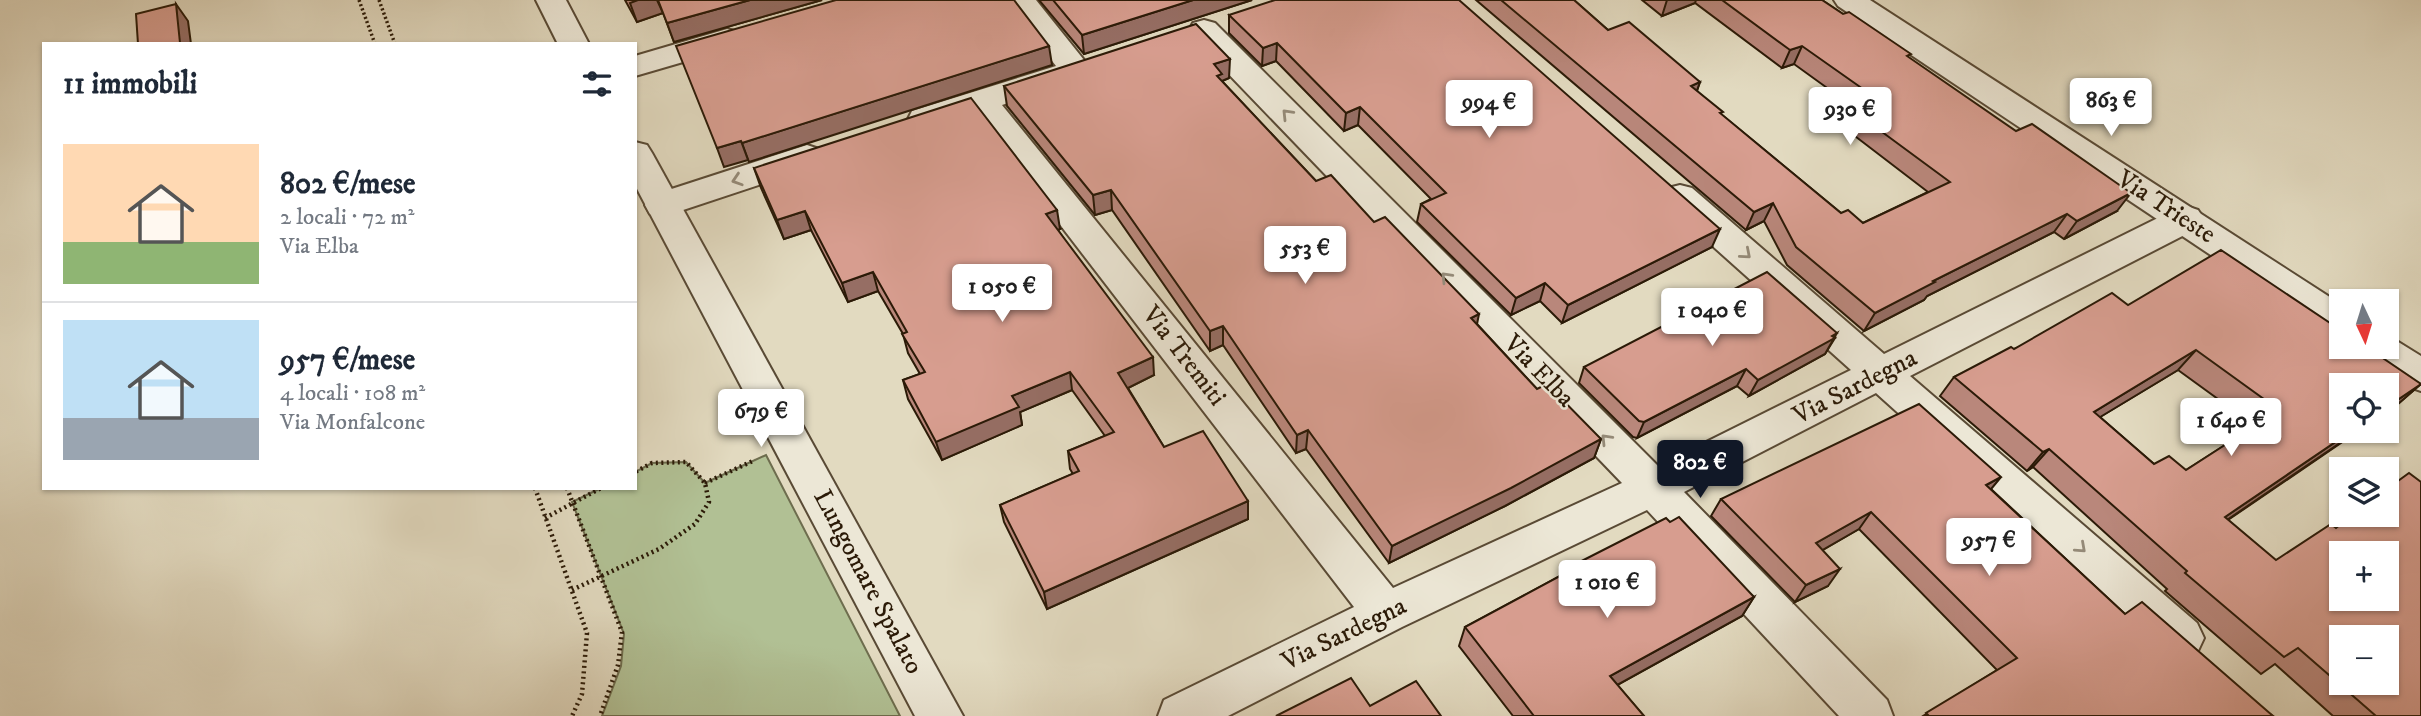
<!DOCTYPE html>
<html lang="it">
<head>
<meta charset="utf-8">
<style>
  body { margin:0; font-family:"IM FELL DW Pica",serif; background:#f6f6f7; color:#1f2937; height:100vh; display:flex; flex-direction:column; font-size:26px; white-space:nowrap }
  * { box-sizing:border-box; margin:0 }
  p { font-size:23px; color:#747a83 }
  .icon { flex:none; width:38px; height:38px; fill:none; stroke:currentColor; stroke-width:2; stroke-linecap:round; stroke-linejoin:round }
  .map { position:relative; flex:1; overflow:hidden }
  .side { position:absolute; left:42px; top:42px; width:595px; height:448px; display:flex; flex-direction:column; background:#fff; border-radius:0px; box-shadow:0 2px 5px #0004 }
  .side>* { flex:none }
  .needle { width:46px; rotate:176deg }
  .tools { position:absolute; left:2329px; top:289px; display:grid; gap:14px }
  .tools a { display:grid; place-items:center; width:70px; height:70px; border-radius:0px; background:#fff; box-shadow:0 2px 5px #0004; font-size:35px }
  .price { position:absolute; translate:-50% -60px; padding:0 16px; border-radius:7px; background:#fff; color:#222; font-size:23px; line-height:46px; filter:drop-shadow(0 2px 4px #0008) }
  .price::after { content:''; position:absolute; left:50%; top:42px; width:21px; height:16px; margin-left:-10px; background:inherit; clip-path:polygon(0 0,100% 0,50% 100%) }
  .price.active { background:#111827; color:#fff }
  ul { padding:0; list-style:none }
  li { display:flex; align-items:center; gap:21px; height:175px; padding:0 21px }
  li+li { border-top:2px solid #e0e1e3 }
  li span { display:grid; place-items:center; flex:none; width:196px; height:140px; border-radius:0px; color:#555 }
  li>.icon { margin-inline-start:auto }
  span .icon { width:84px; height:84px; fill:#fffc; stroke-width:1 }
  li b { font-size:30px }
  h2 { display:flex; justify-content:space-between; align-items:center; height:84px; padding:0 21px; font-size:30px }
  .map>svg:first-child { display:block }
</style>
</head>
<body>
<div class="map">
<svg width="2421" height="716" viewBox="0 0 2421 716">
  <rect width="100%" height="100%" fill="#e2dac0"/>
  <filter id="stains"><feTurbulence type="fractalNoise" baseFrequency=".00286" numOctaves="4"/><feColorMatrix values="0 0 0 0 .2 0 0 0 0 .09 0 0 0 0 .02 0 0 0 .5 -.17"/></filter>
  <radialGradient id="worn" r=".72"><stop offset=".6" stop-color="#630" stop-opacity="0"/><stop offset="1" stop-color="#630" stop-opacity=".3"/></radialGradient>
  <!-- green -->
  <path fill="#b1c094" stroke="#6e6d4e" stroke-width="2" d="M766,455l134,261h-298l19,-50 3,-32 -52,-132 29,-14h34v-16l17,-9 34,-1 19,21z"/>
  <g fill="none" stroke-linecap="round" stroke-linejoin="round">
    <defs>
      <g id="minor">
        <path d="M1005,0h31l56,70 -5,7 -16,2 -3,4 -66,22 391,483 229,-105 -429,-446 -4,-7 4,-7 11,-3 11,3 443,443 193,-96 -183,-164 -5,-9 5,-9 12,-3 12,3 192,166 290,-144 12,-4 12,4 6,9 -6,9 -288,148 287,247 7,15 -7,15 -16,6 -16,-6 -289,-260 -192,99 203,208 6,16h-54l-192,-206 -245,117 -174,89h-70l6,-16 190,-93 -379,-493 -51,16 -12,-3 -4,-8 4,-8 144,-45z"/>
        <path d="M727,29l11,3 4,7 -4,7 -103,30v-20z"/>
        <path d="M807,145l12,4 5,8 -5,8 -157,52 -12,-3 -5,-9 5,-9z"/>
      </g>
      <g id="tertiary">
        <path d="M536,0h30l23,44h-31z"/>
        <path d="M1834,0h36l472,305v33l-13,-4 -491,-328z"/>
        <path d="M635,142l12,3 5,8 311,563h-48l-280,-531z"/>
        <path d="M2387,335l34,21v35c-22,-7 -53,-24 -64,-45h30z"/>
      </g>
    </defs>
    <!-- minor casing -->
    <use href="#minor" stroke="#594a35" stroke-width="4"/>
    <!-- tertiary casing -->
    <use href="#tertiary" stroke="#594a35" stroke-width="4"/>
    <!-- path-far1 -->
    <g stroke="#2b1a07" stroke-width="3.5" stroke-dasharray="2 2.5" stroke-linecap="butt">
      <path d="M359,0l16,44"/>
      <path d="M379,0l16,44"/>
    </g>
    <!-- path -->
    <g stroke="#2b1a07" stroke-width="4.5" stroke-dasharray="2 3.5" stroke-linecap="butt">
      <path d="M705,483l50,-23"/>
      <path d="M535,488l52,145 -5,61 -10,22"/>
      <path d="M567,488l55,144 -4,33 -18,51"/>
      <path d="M545,518l56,-30"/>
      <path d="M572,590l87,-41 36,-25 14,-22 -4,-19 -19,-21 -34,1 -17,9"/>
    </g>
    <!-- minor -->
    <use href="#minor" fill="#ece7d6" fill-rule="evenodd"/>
    <!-- tertiary -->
    <use href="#tertiary" fill="#ece7d6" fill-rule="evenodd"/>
  </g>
  <!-- wall -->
  <g fill="#b9877b" stroke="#2b1a07" stroke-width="2" fill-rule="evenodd">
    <path d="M625,0h197l-148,42 -11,-29 -26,9z"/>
    <path d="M1039,0h213l-168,54z"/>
    <path d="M1476,0h98l34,30 92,52 -3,9 25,24 119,98 22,10 65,-31 -81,-62 8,-18 4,-1 -65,-47 -12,4 -87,-65 -33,13 -20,-16h180l87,58 208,153 -53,28 -10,-7 -127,64 -3,4 -60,31 -77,-66 -23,-44 -18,9z"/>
    <path d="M1229,15l483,232 -150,76 -22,-22 -29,14 -94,-93 4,-18 10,-5 -73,-74 -14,6 -68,-70 -14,5 -33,-33z"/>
    <path d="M1229,78l-7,3 94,100 58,41 103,102 60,65 64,50 -7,19 -89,48 -116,57 -83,-114 -10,4 -73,-108 -13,6 -98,-141 -17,5 -88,-109 -3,-20z"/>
    <path d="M754,168l306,61 -2,1 96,145 -26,13 36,59 84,54v18l-201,90 -43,-87 -4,-17 73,-31 -3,-5 -2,-18 37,-15 -33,-46 -52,22 2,13 -80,35 -34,-61 -5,-19 17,-6 -12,-21 -5,-19 -25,-43 -30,11 -37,-72 -27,9 -23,-51z"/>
    <path d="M2128,305l293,79 -23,20 -170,116 193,196h-88l-58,-52 -14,10 -96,-83 2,-2 -134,-122 -6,4 -87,-75 14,-19 60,-28zM2178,370l77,56 -69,44 -32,-6 -54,-47z"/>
    <path d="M1835,338l-10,16 -76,42 -12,-10 -100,52 -4,-1 -54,-54 5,-16z"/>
    <path d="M1991,489l134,125 148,102h-350l74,-46 -138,-141 -36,21 5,36 -33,16 -84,-86 10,-17z"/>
    <path d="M1670,522l84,75 -12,19 -125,69 27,31h-131l-54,-70 6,-19 95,-51 2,-5z"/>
  </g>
  <!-- shaded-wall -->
  <g fill="#966e64" stroke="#2b1a07" stroke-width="2">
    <path d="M638,0h19l6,13 -26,9 -7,-19z"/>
    <path d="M750,0h72l-148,42 -7,-19z"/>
    <path d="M1193,0h59l-168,54 -2,-19z"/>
    <path d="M1667,0h29l-1,3 -33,13z"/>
    <path d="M176,4l12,17 3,23h-13z"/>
    <path d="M1277,43l-1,18 -14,5 1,-18z"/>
    <path d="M1049,46l3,19 -303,97 -7,-19z"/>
    <path d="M1802,46l-8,18 -12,4 8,-18z"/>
    <path d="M1230,59l-1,19 -7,3v13l-8,-30z"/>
    <path d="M1700,82l-7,19 -2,-15z"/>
    <path d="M1360,107l-2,18 -14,6 2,-18z"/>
    <path d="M741,141l7,19 -24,7 -7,-19z"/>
    <path d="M1111,190l1,20 -17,5 -2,-20z"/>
    <path d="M2131,193l-14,18 -53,28 13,-18z"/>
    <path d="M1773,203l-9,18 -18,9 8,-18z"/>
    <path d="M1057,210l3,19 -11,5 -3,-20z"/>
    <path d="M805,211l6,19 -27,9 -7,-19z"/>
    <path d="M2067,214l-13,18 -127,64 -3,4 -60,31 11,-18 58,-32z"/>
    <path d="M1720,229l-8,18 -150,76 6,-18z"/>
    <path d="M873,272l5,19 -30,11 -6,-19z"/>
    <path d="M1545,283l-5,18 -29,14 5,-17z"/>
    <path d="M1479,314l-4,20 -4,-16z"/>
    <path d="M1223,326v19l-13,6v-20z"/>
    <path d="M1837,333l-12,21 -76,42 9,-16z"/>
    <path d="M2196,350l-18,20 -101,61 17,-19z"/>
    <path d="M1153,357l1,18 -34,17 -2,-19z"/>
    <path d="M1746,369l-9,17 -100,52 7,-16z"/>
    <path d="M1070,372l2,18 -52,22 2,13 -80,35 -6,-18 76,-46z"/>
    <path d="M2421,384l-23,20 -11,7v-4z"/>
    <path d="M1308,430l-2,19 -10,4 1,-18z"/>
    <path d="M2353,430h6l-154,105 20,-18z"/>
    <path d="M1601,439l-7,19 -89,48 -116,57 3,-17z"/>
    <path d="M2049,449l-16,18 -6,4 16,-19z"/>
    <path d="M2001,477l-14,17 -1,-9z"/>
    <path d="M1248,501v18l-201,90 -3,-17z"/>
    <path d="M1871,512l-12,17 -54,31 11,-17z"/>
    <path d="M1840,569l-12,17 -33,16 11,-17z"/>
    <path d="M1754,597l-12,19 -141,78 9,-18z"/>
  </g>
  <!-- building -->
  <g fill="#d79d8f" stroke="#2b1a07" stroke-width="2" fill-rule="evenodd">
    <path d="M658,0h92l-83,23z"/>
    <path d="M836,0h178l35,46 -307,97 -1,-2 -24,7 -41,-102z"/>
    <path d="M1053,0h140l-111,35z"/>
    <path d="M1275,0h184l261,229 -152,76 -23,-22 -29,15 -95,-94 25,-11 -86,-86 -14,6 -69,-70 -14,5 -34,-33z"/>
    <path d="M1501,0h73l34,30 21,-8 71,60 -9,4 32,26 -3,1 121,100 7,-3 15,13 87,-41 -95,-70 25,-11 -78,-55 -12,4 -68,-50h100l21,14 6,-2 62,42 -4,2 109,75 16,-7 99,69 -54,28 -10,-7 -134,67 2,1 -60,31 -79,-66 -23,-44 -19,9z"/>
    <path d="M176,4l4,39 -42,1 -2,-30z"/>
    <path d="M1196,24l34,35 -16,5 8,10 -5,2 99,105 15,-6 43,47 11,-5 94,97 -8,4 66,71 10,-5 54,55 -90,49 -119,58 -84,-116 -11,5 -74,-109 -13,5 -99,-141 -18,5 -89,-109z"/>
    <path d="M971,98l86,112 -11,4 107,143 -35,16 46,74 39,-16 45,70 -204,91 -44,-87 79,-34 -11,-20 46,-19 -44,-60 -58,24 7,11 -83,35 -33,-62 22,-8 -23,-38 5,-2 -34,-60 -31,11 -37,-72 -28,9 -23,-52z"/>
    <path d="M2221,250l121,81v15h23l56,38 -34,23v-22h-45v45h11l-128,87 51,43 55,-36 5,4 17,-14h34v-25l22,-16 12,9v234h-45l-78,-68 -14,9 -99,-84 2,-2 -138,-122 -6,3 -89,-75 57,-30 3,2 98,-56 16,12zM2196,350l83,60 -93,60 -17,-14 -15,8 -60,-52zM2342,553h45v45h-45zM2342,637h45v45h-45z"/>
    <path d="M1767,272l70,61 -5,3 3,2 -77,42 -12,-11 -102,53 -5,-1 -55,-54z"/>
    <path d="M1919,404l82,73 -15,8 139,129 17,-12 131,114h-344l-3,-3 91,-55 -146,-146 -55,31 24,26 -34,16 -85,-86z"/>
    <path d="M1679,517l75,80 -144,79 34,40h-110l-69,-89 99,-53 -2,-3 104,-53 4,4z"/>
    <path d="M1351,678l19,28 46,-25 25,35h-165z"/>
  </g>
  <!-- one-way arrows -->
  <defs><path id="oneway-chevron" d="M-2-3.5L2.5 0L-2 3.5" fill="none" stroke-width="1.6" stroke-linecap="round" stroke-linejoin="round" transform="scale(1.75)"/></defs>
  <g stroke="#958b79">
    <use href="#oneway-chevron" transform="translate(1287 114) rotate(-134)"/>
    <use href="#oneway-chevron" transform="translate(737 180) rotate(162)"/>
    <use href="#oneway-chevron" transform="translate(1746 254) rotate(41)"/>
    <use href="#oneway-chevron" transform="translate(1446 277) rotate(-134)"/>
    <use href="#oneway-chevron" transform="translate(1606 439) rotate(-134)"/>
    <use href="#oneway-chevron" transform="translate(2081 548) rotate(42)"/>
  </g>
  <g text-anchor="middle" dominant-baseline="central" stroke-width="5" stroke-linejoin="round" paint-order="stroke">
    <!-- street labels -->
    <g font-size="26" fill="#2b1a07" stroke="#ece7d6">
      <text transform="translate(2166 207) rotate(33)">Via Trieste</text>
      <text transform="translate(1184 356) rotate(52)">Via Tremiti</text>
      <text transform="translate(1539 371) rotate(46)">Via Elba</text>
      <text transform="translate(1855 387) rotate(-27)">Via Sardegna</text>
      <text transform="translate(868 582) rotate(62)">Lungomare Spalato</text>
      <text transform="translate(1344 634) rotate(-26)">Via Sardegna</text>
    </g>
  </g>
  <rect width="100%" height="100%" filter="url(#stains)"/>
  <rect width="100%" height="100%" fill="url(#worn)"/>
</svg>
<div class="tools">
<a><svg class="needle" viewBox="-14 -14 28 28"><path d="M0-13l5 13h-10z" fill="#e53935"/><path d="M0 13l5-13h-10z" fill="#747a83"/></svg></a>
<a><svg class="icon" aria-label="locate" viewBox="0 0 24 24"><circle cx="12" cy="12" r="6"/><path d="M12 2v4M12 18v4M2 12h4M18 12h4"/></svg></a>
<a><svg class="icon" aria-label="layers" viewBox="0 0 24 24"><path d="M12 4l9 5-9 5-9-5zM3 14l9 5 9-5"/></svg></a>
<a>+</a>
<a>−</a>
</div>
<b class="price" style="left:2111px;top:138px">863 €</b>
<b class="price" style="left:1489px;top:140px">994 €</b>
<b class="price" style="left:1850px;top:147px">930 €</b>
<b class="price" style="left:1305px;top:286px">553 €</b>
<b class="price" style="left:1002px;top:324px">1 050 €</b>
<b class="price" style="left:1712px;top:348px">1 040 €</b>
<b class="price" style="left:761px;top:449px">679 €</b>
<b class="price" style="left:2231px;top:458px">1 640 €</b>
<b class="price active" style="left:1700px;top:500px">802 €</b>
<b class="price" style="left:1989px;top:578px">957 €</b>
<b class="price" style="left:1607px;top:620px">1 010 €</b>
<section class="side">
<h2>11 immobili<svg class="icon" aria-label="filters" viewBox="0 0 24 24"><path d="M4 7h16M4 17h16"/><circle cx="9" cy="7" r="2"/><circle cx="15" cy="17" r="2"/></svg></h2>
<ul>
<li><span style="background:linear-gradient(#ffd9b3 70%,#8fb573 0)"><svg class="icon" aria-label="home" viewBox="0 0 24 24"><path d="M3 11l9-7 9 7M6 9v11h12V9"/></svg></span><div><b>802 €/mese</b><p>2 locali · 72 m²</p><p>Via Elba</p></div></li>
<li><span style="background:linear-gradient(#bfe0f5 70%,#9aa5b1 0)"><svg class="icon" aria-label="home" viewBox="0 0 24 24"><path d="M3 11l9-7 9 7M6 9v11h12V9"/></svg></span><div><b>957 €/mese</b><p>4 locali · 108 m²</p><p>Via Monfalcone</p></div></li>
</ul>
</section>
</div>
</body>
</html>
